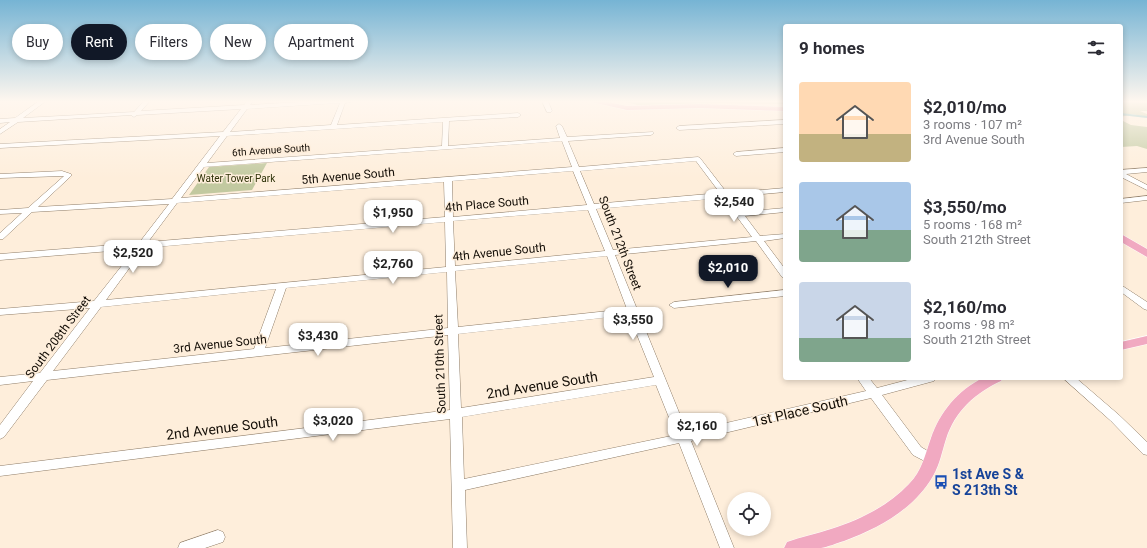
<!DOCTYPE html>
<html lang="en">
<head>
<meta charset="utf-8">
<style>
  body { margin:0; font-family:Roboto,sans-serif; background:#f7f7f7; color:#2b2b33; height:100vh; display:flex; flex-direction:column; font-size:15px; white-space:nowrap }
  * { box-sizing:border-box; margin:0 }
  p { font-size:13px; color:#7c7c81 }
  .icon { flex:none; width:22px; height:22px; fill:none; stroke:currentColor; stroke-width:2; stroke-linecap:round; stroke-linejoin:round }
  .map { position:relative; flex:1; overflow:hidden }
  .details { position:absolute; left:783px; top:24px; width:340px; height:356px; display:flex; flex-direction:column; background:#fff; border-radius:4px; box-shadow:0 2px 6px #0003 }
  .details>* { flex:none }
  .top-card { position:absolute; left:12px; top:24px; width:380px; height:36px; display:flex; gap:8px }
  .fabs { position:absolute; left:727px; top:492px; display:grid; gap:8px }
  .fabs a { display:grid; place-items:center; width:44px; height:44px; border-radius:50%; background:#fff; box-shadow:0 2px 6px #0003; font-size:20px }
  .price { position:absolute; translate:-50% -34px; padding:0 9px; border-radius:8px; background:#fff; color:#222; font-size:13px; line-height:26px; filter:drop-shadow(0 1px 2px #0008) }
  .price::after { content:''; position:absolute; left:50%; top:24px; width:12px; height:9px; margin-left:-6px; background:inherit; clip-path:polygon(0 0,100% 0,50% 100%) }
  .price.on { background:#111827; color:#fff }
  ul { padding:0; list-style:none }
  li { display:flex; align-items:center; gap:12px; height:100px; padding:0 16px }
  li span { display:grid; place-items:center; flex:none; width:112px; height:80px; border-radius:4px; color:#555 }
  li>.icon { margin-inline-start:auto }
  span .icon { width:48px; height:48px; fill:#fffc; stroke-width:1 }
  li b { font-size:17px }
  h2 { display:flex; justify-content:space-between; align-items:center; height:48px; padding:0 16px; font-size:17px }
  .tag { padding:0 14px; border-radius:18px; background:#fff; box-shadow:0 2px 6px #0003; font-size:14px; line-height:36px }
  .tag.on { background:#111827; color:#fff }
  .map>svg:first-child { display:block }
</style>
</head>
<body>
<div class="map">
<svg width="1147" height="548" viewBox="0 0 1147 548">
  <rect width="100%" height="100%" fill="#feeedb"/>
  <!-- green -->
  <g fill="#c2c9a0">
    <path d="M621,101h164v3l-65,-1 -82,2z"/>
    <path d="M1121,101l26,2v8h-7l7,3v3l-15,-3 -11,3z"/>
    <path d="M1121,120l10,5 16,2v22l-10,-3 -16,1z"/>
    <path d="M267,163l-15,27 -63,5 20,-28z"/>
  </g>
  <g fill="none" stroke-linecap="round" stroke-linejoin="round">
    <!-- stream -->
    <path stroke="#6cb4b6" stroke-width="2" d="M1121,114l26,3"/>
    <defs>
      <g id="minor">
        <path d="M39,101h7l-23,17 111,-6 10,-11h6l-9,10 103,-6 3,-4h6l-3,4 65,-4h40l-10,2 -8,22 181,-12 3,2 -3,2 -69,4 -1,25 112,-8 -4,-12 3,-2 3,2 5,11 86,-5 1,1 -3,2 -83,6 11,26 119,-10 2,1 27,35 58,-5v4l-55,5 11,15 44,-4v4l-40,4 15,20 25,-2v4l-21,3 21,28v9l-3,-1 -26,-36 -141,14 72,177 179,-41 -9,-13h12l8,10 38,-10h21l-2,3 -52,14 39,52 15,9 2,4 -2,4 -4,1 -19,-10 -42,-57 -180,43 43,107h-14l-41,-105 -214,47 2,58h-14l-3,-129 -450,57v-10l450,-56 -2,-75 -401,45 -43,57 -4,2v-14l33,-44 -33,4v-8l40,-4 50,-65 -90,7v-6l94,-8 41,-52 -135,11v-6l139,-11 30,-39 -137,8 -29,27h-3v-6l22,-20 -22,1v-4l28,-2 36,-32 -64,2v-4l62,-3 9,3v2l-33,31 134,-8 48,-63 -220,12v-4l223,-12 18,-23 -104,6 -3,2 -3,-2 -113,7 -18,12v-5l10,-7 -10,1v-4l15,-1zM340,103l-9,22 -101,7 17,-23zM443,122l-1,24 -235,17 20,-27zM562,141l10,26 -391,31 23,-31zM696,161l24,32 -126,11 -14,-33zM573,171l14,34 -134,12 -1,-36zM444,182l1,35 -297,25 29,-39zM723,198l29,39 -139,13 -17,-41zM588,210l17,41 -150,15 -2,-45zM445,222l1,45 -340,33 38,-52zM607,256l20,53 -169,18 -3,-56zM447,272l1,56 -183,20 21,-60zM276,289l-22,60 -201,22 48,-64zM629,315l25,62 -193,31 -3,-74zM656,385l20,50 -212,44 -2,-62z"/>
        <path d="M542,101h6l4,10 -1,1h-4z"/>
        <path d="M785,120v4l-106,6 -3,-2 3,-2z"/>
        <path d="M785,148v4l-49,4 -3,-2 3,-2z"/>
        <path d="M1147,168v4l-21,2 21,11v5l-26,-13v-7z"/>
        <path d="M1147,196v4l-26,3v-4z"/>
        <path d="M1121,285l26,17v8l-3,-1 -23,-17z"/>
        <path d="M785,290v6l-111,12 -5,-3 5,-3z"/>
        <path d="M1063,378h13l43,37 28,27v13l-4,-1 -32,-33z"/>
        <path d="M218,530l5,2 2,5 -2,5 -18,6h-27l2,-5z"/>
      </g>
      <g id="major">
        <path d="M587,101h16l24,5 72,-2 86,3v4l-86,-3 -72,2z"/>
        <path d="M1121,234l26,15v8l-26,-15z"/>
        <path d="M1147,336v8l-26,6v-8z"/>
        <path d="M983,378h20l-2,3c-26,12 -46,30 -55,58 -4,12 -6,25 -13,37 -19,33 -54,52 -89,65 -7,2 -16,6 -23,7 -12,0 -25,0 -37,0l3,-6c14,-5 29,-8 44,-13 29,-9 57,-23 78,-45 13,-13 16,-29 22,-46 9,-26 27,-48 52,-60z"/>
      </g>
    </defs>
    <!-- minor casing -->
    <use href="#minor" stroke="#907e69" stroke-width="1"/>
    <!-- major casing -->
    <use href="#major" stroke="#fff" stroke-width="1"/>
    <!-- minor -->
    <use href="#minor" fill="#fff" fill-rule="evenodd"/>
    <!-- major -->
    <use href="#major" fill="#f1a9c1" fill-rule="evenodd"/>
  </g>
  <!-- sky -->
  <linearGradient id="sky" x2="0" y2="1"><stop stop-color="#76b4d4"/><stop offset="0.57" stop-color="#fff7ef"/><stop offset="1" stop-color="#fff7ef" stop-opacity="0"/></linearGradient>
  <rect width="1147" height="178" fill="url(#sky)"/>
  <!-- icons -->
  <defs>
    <symbol id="bus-bare" viewBox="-9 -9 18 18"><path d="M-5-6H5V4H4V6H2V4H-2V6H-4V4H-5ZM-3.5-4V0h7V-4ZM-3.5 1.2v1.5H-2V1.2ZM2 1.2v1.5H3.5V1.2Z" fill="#1a4fb4" stroke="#feeedb" stroke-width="2.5" paint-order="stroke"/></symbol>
  </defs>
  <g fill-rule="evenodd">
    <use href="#bus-bare" x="931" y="472" width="20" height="20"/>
  </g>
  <g text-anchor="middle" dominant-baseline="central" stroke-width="3" stroke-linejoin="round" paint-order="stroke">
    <!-- far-street labels -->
    <g font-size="10" fill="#130d06" stroke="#feeedb">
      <text transform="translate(271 150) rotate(-4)">6th Avenue South</text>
    </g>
    <!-- far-park labels -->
    <g font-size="10" fill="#2f3309" stroke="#feeedb">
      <text x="236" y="178">Water Tower Park</text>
    </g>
    <!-- street labels -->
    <g font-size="12" fill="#130d06" stroke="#feeedb">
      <text transform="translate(348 176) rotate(-5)">5th Avenue South</text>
      <text transform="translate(487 204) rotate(-5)">4th Place South</text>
      <text transform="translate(620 243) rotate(69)">South 212th Street</text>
      <text transform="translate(499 252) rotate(-6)">4th Avenue South</text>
      <text transform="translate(58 337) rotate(-53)">South 208th Street</text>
      <text transform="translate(220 344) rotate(-6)">3rd Avenue South</text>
      <text transform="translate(440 364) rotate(-92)">South 210th Street</text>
    </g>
    <!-- near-street labels -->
    <g font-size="14" fill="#130d06" stroke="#feeedb">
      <text transform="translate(542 385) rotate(-9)">2nd Avenue South</text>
      <text transform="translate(800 411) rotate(-13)">1st Place South</text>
      <text transform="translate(222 428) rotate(-7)">2nd Avenue South</text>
    </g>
    <!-- near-transit labels -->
    <g font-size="14" font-weight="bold" fill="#164399" stroke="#feeedb" text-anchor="start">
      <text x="952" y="474">1st Ave S &amp;<tspan x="952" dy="16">S 213th St</tspan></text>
    </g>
  </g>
</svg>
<div class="fabs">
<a><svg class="icon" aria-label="locate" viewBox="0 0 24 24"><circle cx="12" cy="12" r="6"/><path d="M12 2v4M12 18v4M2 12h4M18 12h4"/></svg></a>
</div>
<b class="price" style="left:734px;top:223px">$2,540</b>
<b class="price" style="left:393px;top:234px">$1,950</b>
<b class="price" style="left:133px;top:274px">$2,520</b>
<b class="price" style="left:393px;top:285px">$2,760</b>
<b class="price on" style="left:728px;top:289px">$2,010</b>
<b class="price" style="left:633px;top:341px">$3,550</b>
<b class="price" style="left:318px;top:357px">$3,430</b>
<b class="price" style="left:333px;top:442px">$3,020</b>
<b class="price" style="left:697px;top:447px">$2,160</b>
<div class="top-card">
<a class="tag">Buy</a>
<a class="tag on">Rent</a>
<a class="tag">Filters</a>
<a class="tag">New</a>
<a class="tag">Apartment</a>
</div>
<section class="details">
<h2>9 homes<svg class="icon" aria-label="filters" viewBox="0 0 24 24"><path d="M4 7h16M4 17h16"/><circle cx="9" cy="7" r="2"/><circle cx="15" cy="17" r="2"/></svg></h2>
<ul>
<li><span style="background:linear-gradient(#ffd9b3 65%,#c2b280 0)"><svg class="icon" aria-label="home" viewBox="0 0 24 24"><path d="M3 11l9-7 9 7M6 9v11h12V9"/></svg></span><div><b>$2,010/mo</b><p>3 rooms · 107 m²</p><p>3rd Avenue South</p></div></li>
<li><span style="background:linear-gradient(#a9c7e8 60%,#7fa58c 0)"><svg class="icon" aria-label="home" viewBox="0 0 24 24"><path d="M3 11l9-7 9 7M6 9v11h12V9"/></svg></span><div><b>$3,550/mo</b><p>5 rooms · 168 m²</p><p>South 212th Street</p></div></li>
<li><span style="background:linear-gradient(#c9d6e8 70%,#7fa58c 0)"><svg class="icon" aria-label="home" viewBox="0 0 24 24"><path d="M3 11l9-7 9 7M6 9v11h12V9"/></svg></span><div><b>$2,160/mo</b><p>3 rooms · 98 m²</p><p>South 212th Street</p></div></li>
</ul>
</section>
</div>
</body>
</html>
